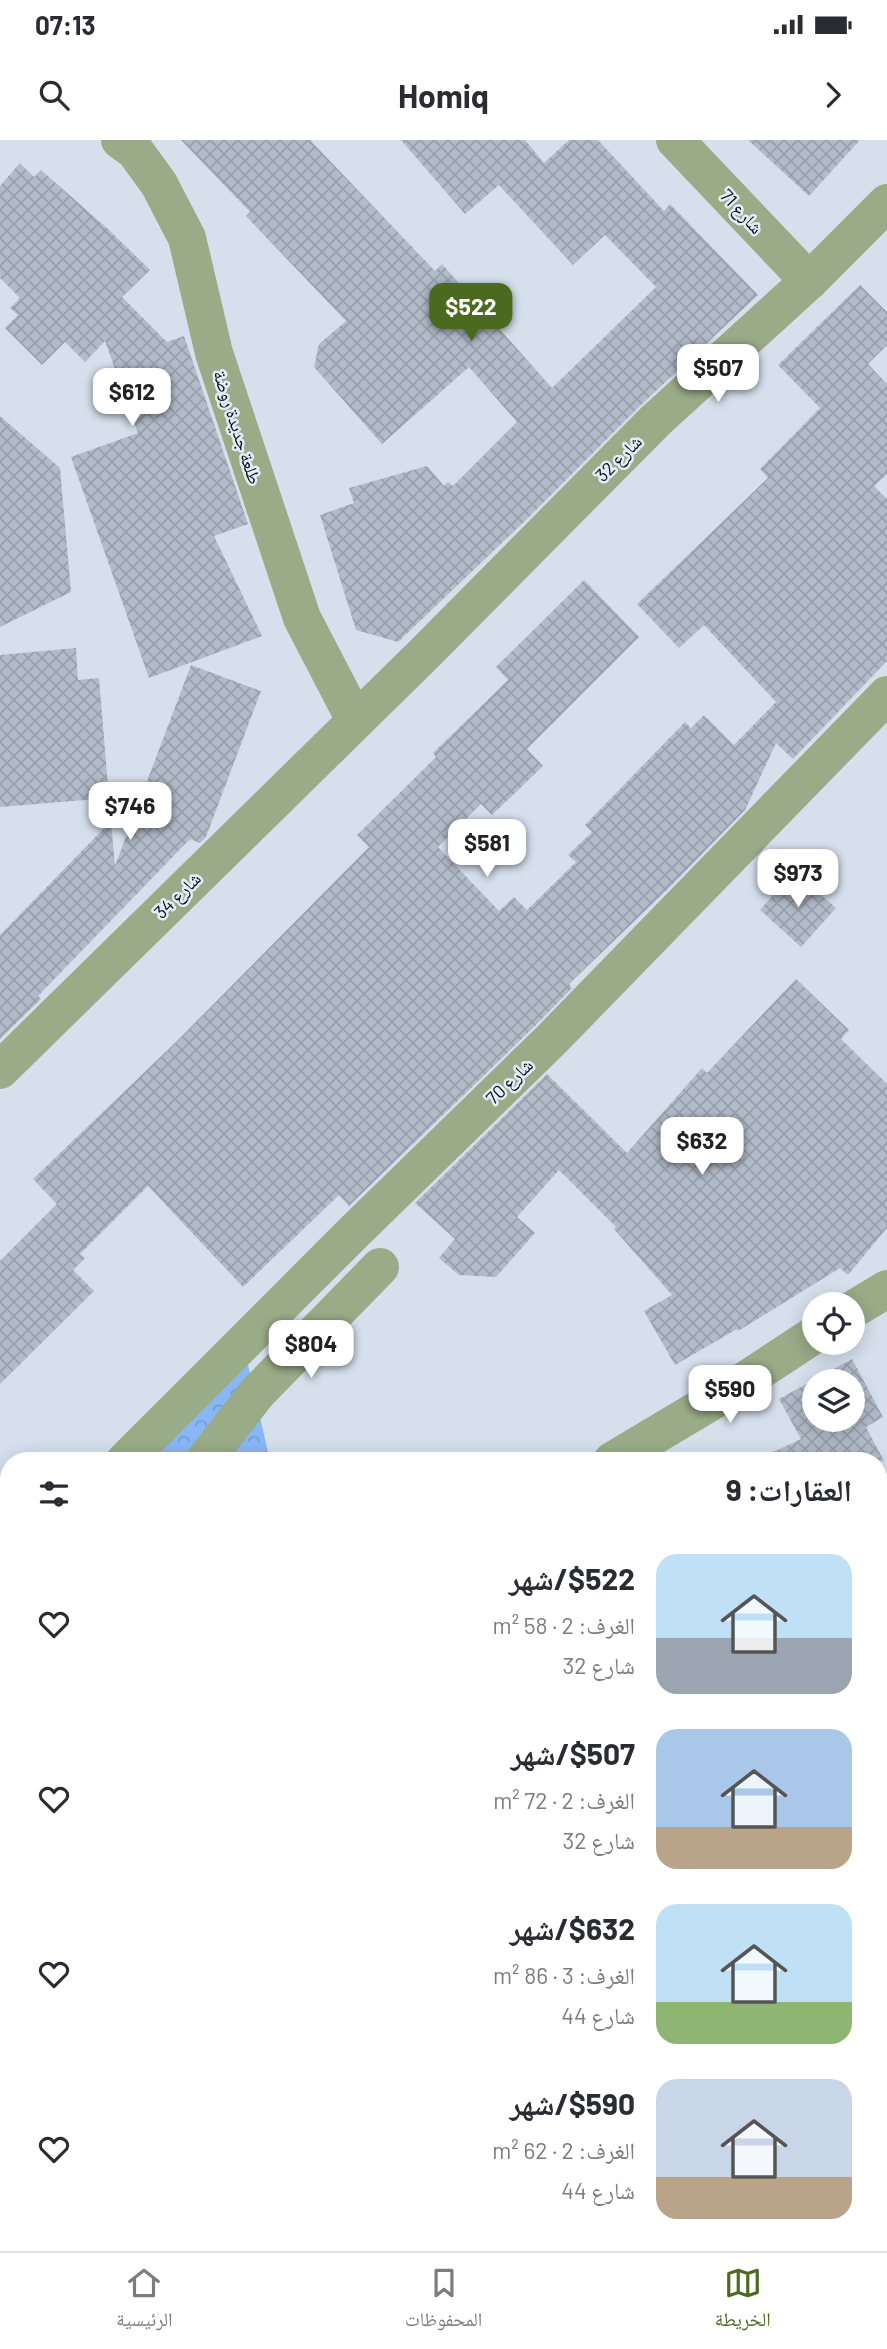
<!DOCTYPE html>
<html lang="ar">
<head>
<meta charset="utf-8">
<style>
  body { margin:0; font-family:Barlow,"Noto Naskh Arabic",sans-serif; background:#f2f2f3; color:#2b2b33; direction:rtl; height:100vh; display:flex; flex-direction:column; font-size:26px; white-space:nowrap }
  * { box-sizing:border-box; margin:0 }
  p { font-size:23px; color:#7c7c81 }
  .icon { flex:none; width:38px; height:38px; fill:none; stroke:currentColor; stroke-width:2; stroke-linecap:round; stroke-linejoin:round }
  .map { position:relative; flex:1; overflow:hidden; direction:ltr }
  .drawer { position:absolute; left:0px; top:1312px; width:887px; height:800px; display:flex; flex-direction:column; background:#fff; border-radius:28px 28px 0 0; box-shadow:0 4px 18px #0003; direction:rtl }
  .drawer>* { flex:none }
  .controls { position:absolute; left:802px; top:1152px; display:grid; gap:14px }
  .controls a { display:grid; place-items:center; width:63px; height:63px; border-radius:50%; background:#fff; box-shadow:0 4px 18px #0003; font-size:35px }
  .price { position:absolute; translate:-50% -60px; padding:0 16px; border-radius:14px; background:#fff; color:#222; font-size:23px; line-height:46px; filter:drop-shadow(0 2px 4px #0008) }
  .price::after { content:''; position:absolute; left:50%; top:42px; width:21px; height:16px; margin-left:-10px; background:inherit; clip-path:polygon(0 0,100% 0,50% 100%) }
  .price.selected { background:#4b6a1f; color:#fff }
  ul { padding:0; list-style:none }
  li { display:flex; align-items:center; gap:21px; height:175px; padding:0 35px }
  li span { display:grid; place-items:center; flex:none; width:196px; height:140px; border-radius:21px; color:#555 }
  li>.icon { margin-inline-start:auto }
  span .icon { width:84px; height:84px; fill:#fffc; stroke-width:1 }
  li b { font-size:30px }
  h2 { display:flex; justify-content:space-between; align-items:center; height:84px; padding:0 35px; font-size:30px }
  .status { display:flex; justify-content:space-between; align-items:center; height:49px; padding:0 35px; background:#fff; direction:ltr }
  .status svg { height:19px; fill:currentColor }
  header { display:flex; justify-content:space-between; align-items:center; height:91px; padding:0 35px; background:#fff; font-size:32px; font-weight:700 }
  .menu { display:flex; justify-content:space-around; align-items:center; height:98px; border-top:2px solid #e1e1e2; background:#fff; font-size:19px; color:#7c7c81 }
  .menu a { display:grid; justify-items:center; gap:4px }
  .menu .selected { color:#4b6a1f }
  .map>svg:first-child { display:block }
</style>
</head>
<body>
<div class="status"><b>07:13</b><svg viewBox="0 0 49 12"><path d="M0 12V9h3v3zM5 12V6h3v6zM10 12V3h3v9zM15 12V0h3v12zM26 1h20v11H26zM47 4h2v5h-2z"/></svg></div>
<header><svg class="icon" aria-label="forward" viewBox="0 0 24 24"><path d="M9 5l7 7-7 7"/></svg>Homiq<svg class="icon" aria-label="search" viewBox="0 0 24 24"><circle cx="10" cy="10" r="6"/><path d="M15 15l6 6"/></svg></header>
<div class="map">
<svg width="887" height="2111" viewBox="0 0 887 2111">
  <defs>
    <pattern id="grass-tufts" width="24" height="20" patternUnits="userSpaceOnUse" patternTransform="scale(1.75)"><rect width="24" height="20" fill="#89b7f5"/><path d="M3 7l-1-3M5 7V3M7 7l1-3M15 17l-1-3M17 17v-4M19 17l1-3" fill="none" stroke="#759cd1"/></pattern>
    <pattern id="forest-crowns" width="20" height="18" patternUnits="userSpaceOnUse" patternTransform="scale(1.75)"><rect width="20" height="18" fill="#89b7f5"/><path d="M2 6a3 3 0 1 1 6 0M12 15a3 3 0 1 1 6 0" fill="none" stroke="#759cd1"/></pattern>
    <pattern id="building-cross-hatch" width="8" height="8" patternUnits="userSpaceOnUse" patternTransform="scale(1.75)"><rect width="8" height="8" fill="#b2bbc8"/><path d="M0 0l8 8M0 8l8-8" fill="none" stroke="#98a0ab"/></pattern>
  </defs>
  <rect width="100%" height="100%" fill="#d6e0ed"/>
  <!-- built -->
  <path fill="#c5d3e6" d="M21,2104h474l-16,7h-469z"/>
  <!-- grass -->
  <path fill="url(#grass-tufts)" d="M887,1385v148l-8,5v-147z"/>
  <!-- forest -->
  <g fill="url(#forest-crowns)">
    <path d="M243,1203l27,118h-136z"/>
    <path d="M9,1623v204l-9,2v-205z"/>
    <path d="M9,1860v244h12l-11,7h-10v-249z"/>
  </g>
  <!-- building -->
  <g fill="url(#building-cross-hatch)" fill-rule="evenodd">
    <path d="M181,0h129l125,131 7,-7 110,124 104,-101 -51,-52 -32,30 -74,-80 -34,29 -64,-74h124l19,23 25,-23h29l66,71 6,-7 88,91 -118,111 -114,114 -128,122 -42,-12 -36,-115 34,-12 -5,-15 78,-22 17,20 4,-4 5,4 64,-64 -48,-55 -87,77 -68,-77 5,-23 27,-23 -100,-105 4,-4z"/>
    <path d="M748,0h112l-51,56z"/>
    <path d="M20,23l14,14 7,-7 67,59 42,41 -28,27 45,45 17,-6 64,188 -34,12 48,100 -113,42 -78,-221 67,-24 -33,-92 -20,21 -20,-20 -23,23 -37,-37 13,-13 -8,-7 10,-10 -20,-20v-92z"/>
    <path d="M860,145l27,27v33l-19,19 19,20v90l-13,12 13,13v162l-94,98 -17,-16 -31,67 -74,76 -102,98 3,4 -36,37 -187,181 -10,-11 -96,92 -95,-101 -68,68 5,4 -12,12 21,21 -94,93v-123l57,-57 -24,-25 143,-137 193,-195 -12,-12 79,-78 -3,-4 75,-73 -12,-13 88,-87 55,57 -112,112 16,17 -51,49 -11,-11 -43,43 61,64 15,-14 13,13 49,-48 -8,-7 24,-23 -7,-7 100,-103 6,6 13,-13 30,30 42,-43 -72,-77 -25,23 -42,-44 131,-126 -8,-9 60,-61 -42,-43z"/>
    <path d="M0,276l60,52 11,124 -71,35z"/>
    <path d="M76,508l2,32 21,-2 10,120 -109,9v-152z"/>
    <path d="M191,525l70,26 -55,146 -6,6 -10,-4 -152,157 3,3 -41,40v-104l111,-114 4,45z"/>
    <path d="M794,731l42,37 -35,39 -41,-37z"/>
    <path d="M796,839l53,51 -8,9 46,45v144l-39,47 -8,-7 -102,63 -1,-2 -62,36 -31,-54 28,-16 -58,-66 2,-2 -57,-57 -42,47 18,16 -39,44 -37,-2 -20,-17 16,-19 -40,-36 132,-129 80,79 75,-85 5,5z"/>
    <path d="M852,1219l31,58 -17,10 18,34h-130l47,-22 -22,-40zM814,1241h38v38h-38z"/>
  </g>
  <g fill="none" stroke-linecap="round" stroke-linejoin="round">
    <!-- minor -->
    <g stroke="#99ab87" stroke-width="38">
      <path d="M120,0l15,11 24,33 28,54 27,115 88,265 53,102"/>
      <path d="M675,0l134,141"/>
      <path d="M0,930l425,-417 230,-232 154,-140 78,-78"/>
      <path d="M852,1170l35,-21"/>
      <path d="M125,1321l230,-230 196,-191 336,-345"/>
      <path d="M204,1321l53,-68 123,-126"/>
      <path d="M612,1321l117,-70 85,-56"/>
      <path d="M0,1446l9,-8"/>
      <path d="M878,1646l9,-5"/>
      <path d="M0,1845h9"/>
      <path d="M162,2111l8,-7"/>
    </g>
  </g>
  <g text-anchor="middle" dominant-baseline="central" stroke-width="5" stroke-linejoin="round" paint-order="stroke">
    <!-- street labels -->
    <g font-size="18" fill="#0a0d12" stroke="#e3edfa">
      <text transform="translate(742 71) rotate(47)">شارع 71</text>
      <text transform="translate(238 287) rotate(72)">طلعة جديدة روضة</text>
      <text transform="translate(618 318) rotate(-45)">شارع 32</text>
      <text transform="translate(177 755) rotate(-45)">شارع 34</text>
      <text transform="translate(509 941) rotate(-44)">شارع 70</text>
    </g>
  </g>
</svg>
<div class="controls">
<a><svg class="icon" aria-label="locate" viewBox="0 0 24 24"><circle cx="12" cy="12" r="6"/><path d="M12 2v4M12 18v4M2 12h4M18 12h4"/></svg></a>
<a><svg class="icon" aria-label="layers" viewBox="0 0 24 24"><path d="M12 4l9 5-9 5-9-5zM3 14l9 5 9-5"/></svg></a>
</div>
<b class="price selected" style="left:471px;top:203px">$522</b>
<b class="price" style="left:718px;top:264px">$507</b>
<b class="price" style="left:132px;top:288px">$612</b>
<b class="price" style="left:130px;top:702px">$746</b>
<b class="price" style="left:487px;top:739px">$581</b>
<b class="price" style="left:798px;top:769px">$973</b>
<b class="price" style="left:702px;top:1037px">$632</b>
<b class="price" style="left:311px;top:1240px">$804</b>
<b class="price" style="left:730px;top:1285px">$590</b>
<section class="drawer">
<h2>العقارات: 9<svg class="icon" aria-label="filters" viewBox="0 0 24 24"><path d="M4 7h16M4 17h16"/><circle cx="9" cy="7" r="2"/><circle cx="15" cy="17" r="2"/></svg></h2>
<ul>
<li><span style="background:linear-gradient(#bfe0f5 60%,#9aa5b1 0)"><svg class="icon" aria-label="home" viewBox="0 0 24 24"><path d="M3 11l9-7 9 7M6 9v11h12V9"/></svg></span><div><b>$522/شهر</b><p>الغرف: 2 · 58 m²</p><p>شارع 32</p></div><svg class="icon" aria-label="heart" viewBox="0 0 24 24"><path d="M12 20l-8-8c-3-5 5-10 8-4 3-6 11-1 8 4z"/></svg></li>
<li><span style="background:linear-gradient(#a9c7e8 70%,#b9a48a 0)"><svg class="icon" aria-label="home" viewBox="0 0 24 24"><path d="M3 11l9-7 9 7M6 9v11h12V9"/></svg></span><div><b>$507/شهر</b><p>الغرف: 2 · 72 m²</p><p>شارع 32</p></div><svg class="icon" aria-label="heart" viewBox="0 0 24 24"><path d="M12 20l-8-8c-3-5 5-10 8-4 3-6 11-1 8 4z"/></svg></li>
<li><span style="background:linear-gradient(#bfe0f5 70%,#8fb573 0)"><svg class="icon" aria-label="home" viewBox="0 0 24 24"><path d="M3 11l9-7 9 7M6 9v11h12V9"/></svg></span><div><b>$632/شهر</b><p>الغرف: 3 · 86 m²</p><p>شارع 44</p></div><svg class="icon" aria-label="heart" viewBox="0 0 24 24"><path d="M12 20l-8-8c-3-5 5-10 8-4 3-6 11-1 8 4z"/></svg></li>
<li><span style="background:linear-gradient(#c9d6e8 70%,#b9a48a 0)"><svg class="icon" aria-label="home" viewBox="0 0 24 24"><path d="M3 11l9-7 9 7M6 9v11h12V9"/></svg></span><div><b>$590/شهر</b><p>الغرف: 2 · 62 m²</p><p>شارع 44</p></div><svg class="icon" aria-label="heart" viewBox="0 0 24 24"><path d="M12 20l-8-8c-3-5 5-10 8-4 3-6 11-1 8 4z"/></svg></li>
</ul>
</section>
</div>
<nav class="menu">
<a class="selected"><svg class="icon" aria-label="map" viewBox="0 0 24 24"><path d="M3 6l6-2 6 2 6-2v14l-6 2-6-2-6 2zM9 4v14M15 6v14"/></svg>الخريطة</a>
<a><svg class="icon" aria-label="saved" viewBox="0 0 24 24"><path d="M7 4h10v16l-5-4-5 4z"/></svg>المحفوظات</a>
<a><svg class="icon" aria-label="home" viewBox="0 0 24 24"><path d="M3 11l9-7 9 7M6 9v11h12V9"/></svg>الرئيسية</a>
</nav>
</body>
</html>
